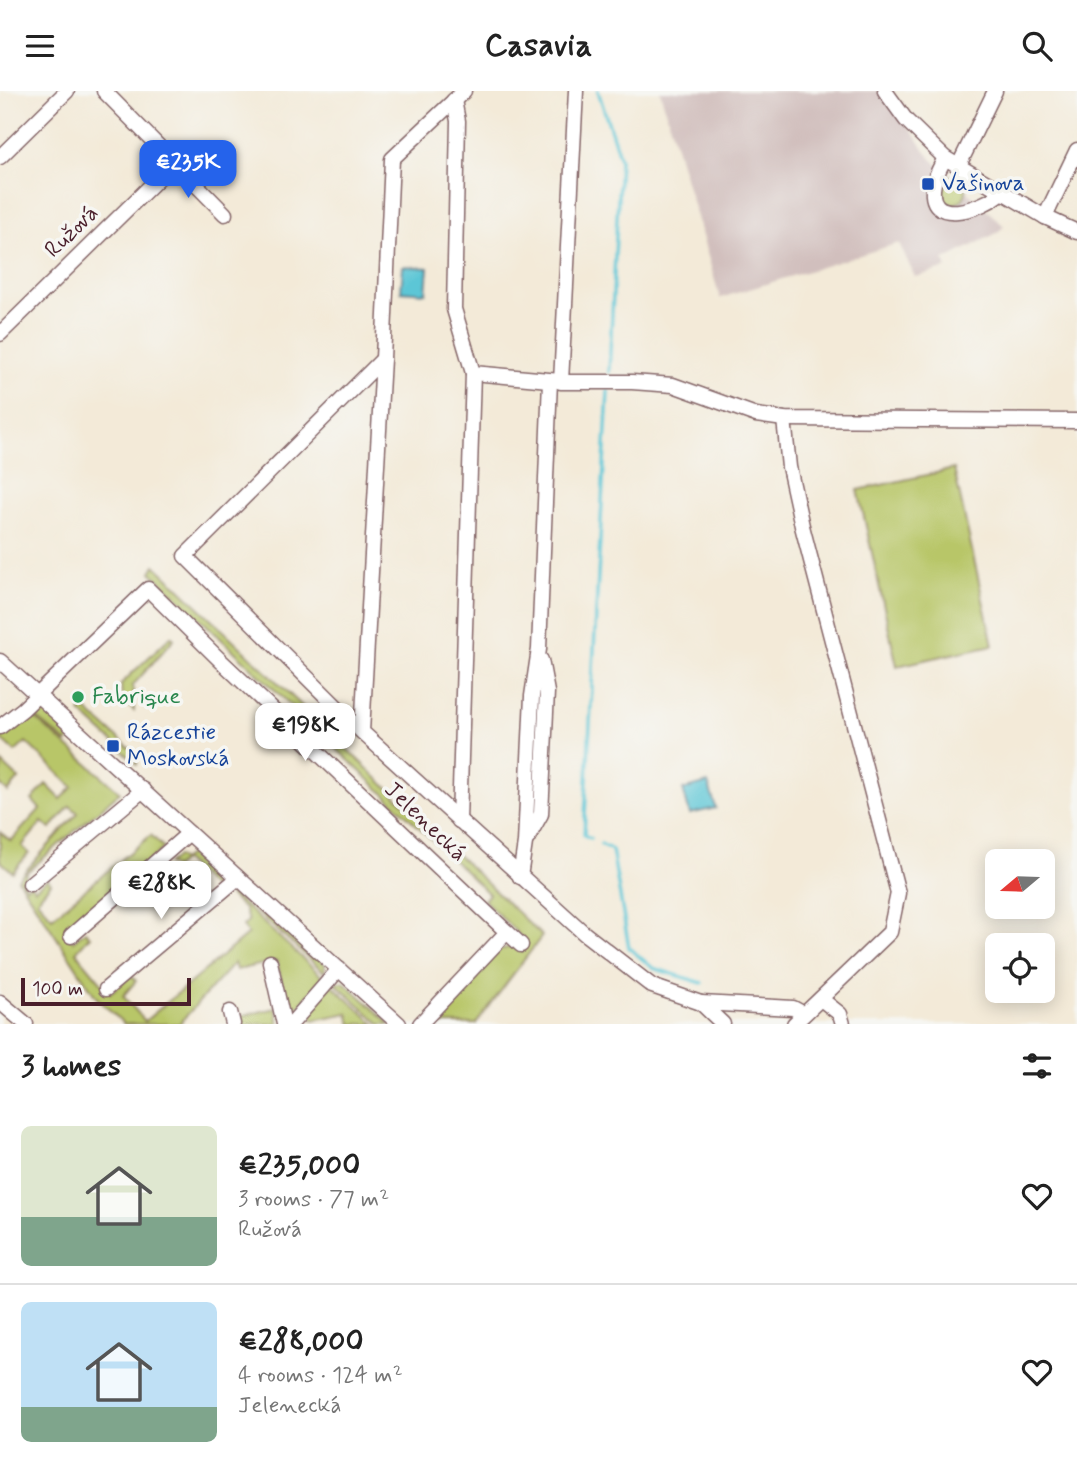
<!DOCTYPE html>
<html lang="en">
<head>
<meta charset="utf-8">
<style>
  body { margin:0; font-family:Mynerve,sans-serif; background:#f2f2f2; color:#222; height:100vh; display:flex; flex-direction:column; font-size:26px; white-space:nowrap }
  * { box-sizing:border-box; margin:0 }
  p { font-size:23px; color:#767676 }
  .icon { flex:none; width:38px; height:38px; fill:none; stroke:currentColor; stroke-width:2; stroke-linecap:round; stroke-linejoin:round }
  .map { position:relative; height:933px; overflow:hidden }
  .details { display:flex; flex-direction:column; background:#fff; flex:1 }
  .details>* { flex:none }
  .needle { width:46px; rotate:251deg }
  .tools { position:absolute; left:985px; top:758px; display:grid; gap:14px }
  .tools a { display:grid; place-items:center; width:70px; height:70px; border-radius:10px; background:#fff; box-shadow:0 4px 18px #0003; font-size:35px }
  .scale { position:absolute; left:21px; bottom:18px; width:170px; box-sizing:border-box; padding-left:7px; border:4px solid #4a1f2b; border-top:0; font-size:19px; line-height:24px; white-space:nowrap; color:#4a1f2b; -webkit-text-stroke:5px #f6f6f2; paint-order:stroke }
  .price { position:absolute; translate:-50% -60px; padding:0 16px; border-radius:14px; background:#fff; color:#222; font-size:23px; line-height:46px; filter:drop-shadow(0 2px 4px #0008) }
  .price::after { content:''; position:absolute; left:50%; top:42px; width:21px; height:16px; margin-left:-10px; background:inherit; clip-path:polygon(0 0,100% 0,50% 100%) }
  .price.active { background:#2563eb; color:#fff }
  ul { padding:0; list-style:none }
  li { display:flex; align-items:center; gap:21px; height:175px; padding:0 21px }
  li+li { border-top:2px solid #e0e0e0 }
  li span { display:grid; place-items:center; flex:none; width:196px; height:140px; border-radius:10px; color:#555 }
  li>.icon { margin-inline-start:auto }
  span .icon { width:84px; height:84px; fill:#fffc; stroke-width:1 }
  li b { font-size:30px }
  h2 { display:flex; justify-content:space-between; align-items:center; height:84px; padding:0 21px; font-size:30px }
  header { display:flex; justify-content:space-between; align-items:center; height:91px; padding:0 21px; background:#fff; font-size:32px; font-weight:800 }
  .map>svg:first-child { display:block }
</style>
</head>
<body>
<header><svg class="icon" aria-label="menu" viewBox="0 0 24 24"><path d="M4 6h16M4 12h16M4 18h16"/></svg>Casavia<svg class="icon" aria-label="search" viewBox="0 0 24 24"><circle cx="10" cy="10" r="6"/><path d="M15 15l6 6"/></svg></header>
<div class="map">
<svg width="1077" height="933" viewBox="0 0 1077 933">
  <rect width="100%" height="100%" fill="#f6f6f2"/>
  <filter id="ink" filterUnits="userSpaceOnUse"><feTurbulence type="fractalNoise" baseFrequency=".0143" numOctaves="2"/><feDisplacementMap in="SourceGraphic" scale="14" xChannelSelector="R" yChannelSelector="G"/><feConvolveMatrix kernelMatrix="1 2 1 2 8 2 1 2 1" color-interpolation-filters="sRGB"/></filter>
  <filter id="wash" filterUnits="userSpaceOnUse"><feTurbulence type="fractalNoise" baseFrequency=".00686" numOctaves="4" result="noise"/><feDisplacementMap in="SourceGraphic" scale="28" xChannelSelector="R" yChannelSelector="G"/><feGaussianBlur stdDeviation="1.57" result="paint"/><feColorMatrix in="noise" values="0 0 0 0 0 0 0 0 0 0 0 0 0 0 0 0 0 1.4 0 .05"/><feComposite in="paint" operator="in"/></filter>
  <g filter="url(#wash)">
    <rect width="100%" height="100%" fill="#f3ead8"/>
    <!-- industrial -->
    <path fill="#d1bfbd" d="M660,0h225l46,68 73,67 -7,7 -53,27 3,8 -32,9 -16,-34 -179,55z"/>
    <!-- green -->
    <g fill="#b8c668" stroke="#81724a" stroke-width="2">
      <circle cx="952" cy="99" r="14"/>
      <path d="M954,378l39,176 -96,21 -39,-176z"/>
      <path d="M155,474l387,371 -66,88h-47l68,-73 15,-5 10,6 5,-9 -43,-43 5,-6 -338,-322z"/>
      <path d="M171,545l3,3 -41,46 1,26 -12,-11 -1,-16z"/>
      <path d="M84,617l53,47v9l-57,-52z"/>
      <path d="M36,618l9,1 28,26 -6,7 -38,-31z"/>
      <path d="M29,622l91,79 -94,81v6l-3,3 4,5 3,-3 5,5 12,-10 4,4 -14,17 15,17 99,-82 13,13 -99,84 8,9 12,-10 5,5 -14,16 34,41 21,-18 5,6 -13,15 22,25 103,-87 -5,-8 5,-5 -4,-12 -14,-13 2,-2 92,84 -35,39 -12,-56 -41,9 -2,-7 -55,61h-55l-28,-27 -78,-118 60,-66 -8,-7 -20,23 -8,-7 -20,24 7,7 -16,19 -13,-11v-29l11,9 29,-32 -8,-9 14,-16 15,15 12,-12 -47,-45 -11,10 -15,-14z"/>
      <path d="M2,672l17,16 -11,13 -8,-7z"/>
      <path d="M189,764l32,29 -6,6 -31,-30 -10,8 -6,-4 9,-8 5,4z"/>
      <path d="M241,798l84,75v9l-92,-83z"/>
      <path d="M334,891h10l47,42h-11z"/>
      <path d="M331,893l44,40h-24l-3,-11 -34,7 -8,-6z"/>
      <path d="M276,917l3,16h-36l-2,-8z"/>
    </g>
    <!-- water -->
    <g fill="#5bc6d6" stroke="#527280" stroke-width="2">
      <path d="M403,175l25,2 -2,25 -25,-2z"/>
      <path d="M708,692l8,25 -26,6 -7,-24z"/>
    </g>
    <g fill="none" stroke-linecap="round" stroke-linejoin="round">
      <!-- stream -->
      <g stroke="#5bc6d6" stroke-width="3.5">
        <path d="M598,0l22,68 -11,213"/>
        <path d="M590,747l-6,-3 24,-444"/>
        <path d="M601,753l11,6 17,98 24,20 49,15"/>
      </g>
    </g>
  </g>
  <g filter="url(#ink)">
    <g fill="none" stroke-linecap="round" stroke-linejoin="round">
      <defs>
        <g id="minor">
          <path d="M104,0l121,123"/>
          <path d="M576,0l-15,291h71l41,3 83,30 28,4 293,2"/>
          <path d="M885,0l21,29 39,38 100,59 32,15"/>
          <path d="M454,9l4,21 -4,188 19,64 87,8"/>
          <path d="M0,66l67,-66"/>
          <path d="M945,67c-4,8 -9,16 -11,25 -10,46 50,26 68,9"/>
          <path d="M958,76l37,-76"/>
          <path d="M1045,126l32,-67"/>
          <path d="M0,243l175,-172"/>
          <path d="M383,268l9,-200 72,-68"/>
          <path d="M784,328l5,48 13,59 96,367 -8,39 -96,92"/>
          <path d="M0,570l399,363"/>
          <path d="M0,636l23,-18 125,-120 73,72 286,271 -87,92"/>
          <path d="M362,641l21,-373 -198,197 177,176 223,202 67,52 49,17 22,21"/>
          <path d="M459,730l14,-448"/>
          <path d="M527,748l14,-25 6,-122 -6,-32"/>
          <path d="M520,786l5,-34 7,-147 7,-47 11,-268"/>
          <path d="M30,793l113,-94"/>
          <path d="M507,841l14,13"/>
          <path d="M71,845l118,-103"/>
          <path d="M270,871l14,62"/>
          <path d="M106,898l132,-111"/>
          <path d="M821,908l19,15 3,10"/>
          <path d="M0,911l26,22"/>
          <path d="M701,912l92,5 11,6"/>
          <path d="M230,921l3,12"/>
          <path d="M291,933l48,-55"/>
        </g>
      </defs>
      <!-- minor casing -->
      <use href="#minor" stroke="#856668" stroke-width="17"/>
      <!-- minor -->
      <use href="#minor" stroke="#fff" stroke-width="14"/>
    </g>
  </g>
  <!-- markers -->
  <g fill="#1a4fb4" stroke="#f6f6f2" stroke-width="2.5">
    <rect x="921" y="86" width="14" height="14" rx="3.5"/>
    <rect x="106" y="648" width="14" height="14" rx="3.5"/>
  </g>
  <circle fill="#2e9e5b" stroke="#f6f6f2" stroke-width="2.5" cx="78" cy="606" r="7"/>
  <g text-anchor="middle" dominant-baseline="central" stroke-width="7" stroke-linejoin="round" paint-order="stroke">
    <!-- transit labels -->
    <g font-size="23" fill="#164399" stroke="#f6f6f2" text-anchor="start">
      <text x="942" y="93">Vašinova</text>
      <text x="127" y="642">Rázcestie<tspan x="127" dy="26">Moskovská</tspan></text>
    </g>
    <!-- street labels -->
    <g font-size="23" fill="#4a1f2b" stroke="#f6f6f2">
      <text transform="translate(72 141) rotate(-44)">Ružová</text>
      <text transform="translate(425 731) rotate(44)">Jelenecká</text>
    </g>
    <!-- leisure labels -->
    <g font-size="23" fill="#27864d" stroke="#f6f6f2" text-anchor="start">
      <text x="92" y="606">Fabrique</text>
    </g>
  </g>
</svg>
<div class="tools">
<a><svg class="needle" viewBox="-14 -14 28 28"><path d="M0-13l5 13h-10z" fill="#e53935"/><path d="M0 13l5-13h-10z" fill="#767676"/></svg></a>
<a><svg class="icon" aria-label="locate" viewBox="0 0 24 24"><circle cx="12" cy="12" r="6"/><path d="M12 2v4M12 18v4M2 12h4M18 12h4"/></svg></a>
</div>
<div class="scale">100 m</div>
<b class="price active" style="left:188px;top:109px">€235K</b>
<b class="price" style="left:305px;top:672px">€198K</b>
<b class="price" style="left:161px;top:830px">€288K</b>
</div>
<section class="details">
<h2>3 homes<svg class="icon" aria-label="filters" viewBox="0 0 24 24"><path d="M4 7h16M4 17h16"/><circle cx="9" cy="7" r="2"/><circle cx="15" cy="17" r="2"/></svg></h2>
<ul>
<li><span style="background:linear-gradient(#dfe7d0 65%,#7fa58c 0)"><svg class="icon" aria-label="home" viewBox="0 0 24 24"><path d="M3 11l9-7 9 7M6 9v11h12V9"/></svg></span><div><b>€235,000</b><p>3 rooms · 77 m²</p><p>Ružová</p></div><svg class="icon" aria-label="heart" viewBox="0 0 24 24"><path d="M12 20l-8-8c-3-5 5-10 8-4 3-6 11-1 8 4z"/></svg></li>
<li><span style="background:linear-gradient(#bfe0f5 75%,#7fa58c 0)"><svg class="icon" aria-label="home" viewBox="0 0 24 24"><path d="M3 11l9-7 9 7M6 9v11h12V9"/></svg></span><div><b>€288,000</b><p>4 rooms · 124 m²</p><p>Jelenecká</p></div><svg class="icon" aria-label="heart" viewBox="0 0 24 24"><path d="M12 20l-8-8c-3-5 5-10 8-4 3-6 11-1 8 4z"/></svg></li>
</ul>
</section>
</body>
</html>
